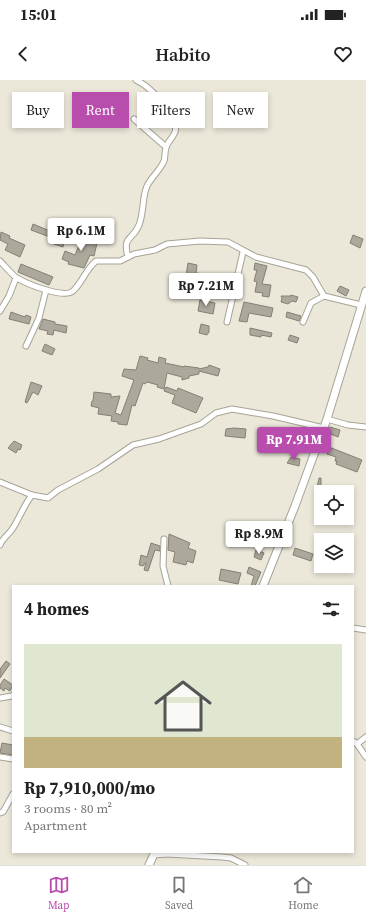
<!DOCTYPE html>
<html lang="en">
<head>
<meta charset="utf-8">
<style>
  body { margin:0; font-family:"Source Serif 4",serif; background:#f6f6f6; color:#222; height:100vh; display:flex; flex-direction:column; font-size:15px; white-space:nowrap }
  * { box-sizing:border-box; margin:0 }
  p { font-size:13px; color:#767676 }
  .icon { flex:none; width:22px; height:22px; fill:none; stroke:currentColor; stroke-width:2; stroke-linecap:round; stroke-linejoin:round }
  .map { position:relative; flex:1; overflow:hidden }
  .drawer { position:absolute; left:12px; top:505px; width:342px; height:268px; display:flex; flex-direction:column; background:#fff; border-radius:0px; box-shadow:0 2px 6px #0003 }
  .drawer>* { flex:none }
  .top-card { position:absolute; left:12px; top:12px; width:342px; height:36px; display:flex; gap:8px }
  .controls { position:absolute; left:314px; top:405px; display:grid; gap:8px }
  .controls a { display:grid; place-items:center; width:40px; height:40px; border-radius:0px; background:#fff; box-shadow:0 2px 6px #0003; font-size:20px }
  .price { position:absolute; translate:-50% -34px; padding:0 9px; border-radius:4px; background:#fff; color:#222; font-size:13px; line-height:26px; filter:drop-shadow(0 1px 2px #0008) }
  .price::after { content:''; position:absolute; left:50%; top:24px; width:12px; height:9px; margin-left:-6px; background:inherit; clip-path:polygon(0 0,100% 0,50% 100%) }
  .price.selected { background:#b84dad; color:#fff }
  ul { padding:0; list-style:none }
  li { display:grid; align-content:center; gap:8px; height:212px; padding:0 12px }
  li span { display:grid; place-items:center; height:124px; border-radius:0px; color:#555 }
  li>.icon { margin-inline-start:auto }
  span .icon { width:72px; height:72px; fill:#fffc; stroke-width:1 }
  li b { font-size:17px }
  h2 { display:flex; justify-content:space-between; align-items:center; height:48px; padding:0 12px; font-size:17px }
  .chip { padding:0 14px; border-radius:0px; background:#fff; box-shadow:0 2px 6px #0003; font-size:14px; line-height:36px }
  .chip.selected { background:#b84dad; color:#fff }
  .status { display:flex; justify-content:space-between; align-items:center; height:28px; padding:0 20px; background:#fff; direction:ltr }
  .status svg { height:11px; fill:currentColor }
  header { display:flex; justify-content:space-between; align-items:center; height:52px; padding:0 12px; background:#fff; font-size:18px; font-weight:600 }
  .dock { display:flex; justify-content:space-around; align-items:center; height:56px; border-top:1px solid #e0e0e0; background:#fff; font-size:11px; color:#767676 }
  .dock a { display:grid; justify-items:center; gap:2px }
  .dock .selected { color:#b84dad }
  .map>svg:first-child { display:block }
</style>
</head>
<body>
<div class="status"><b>15:01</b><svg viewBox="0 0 49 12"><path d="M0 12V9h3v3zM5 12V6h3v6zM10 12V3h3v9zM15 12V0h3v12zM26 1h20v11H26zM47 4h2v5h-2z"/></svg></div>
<header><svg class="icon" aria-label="back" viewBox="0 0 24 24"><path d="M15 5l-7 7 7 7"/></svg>Habito<svg class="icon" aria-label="heart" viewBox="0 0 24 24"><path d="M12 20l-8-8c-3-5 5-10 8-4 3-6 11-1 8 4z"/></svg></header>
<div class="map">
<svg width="366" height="785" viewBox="0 0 366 785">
  <rect width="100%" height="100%" fill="#ebe7d9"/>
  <!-- building -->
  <g fill="#aca89b" stroke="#848074">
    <path d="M33,144l17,7v-1l16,4 -3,13 -9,-3 1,-5 -24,-9z"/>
    <path d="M1,152l9,4 -1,2 16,7 -5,12 -15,-7 3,-6 -8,-4z"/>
    <path d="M70,153l27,10 -3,13 -4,-1 -6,13 -16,-4 1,-2 -7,-3 3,-8 10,4 5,-12 -12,-5z"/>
    <path d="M353,155l10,4 -3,9 -10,-5z"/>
    <path d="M188,183l9,2 -1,8 17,2v12h-6v-3l-12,-2 -4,15 -11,-3 3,-5 1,-7h1z"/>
    <path d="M255,183l12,3 -5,18 9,1 -2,12 -7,-1 1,-3 -8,-1 2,-10 -3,-1 3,-11h-3z"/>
    <path d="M21,184l32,13 -4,8 -31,-13z"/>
    <path d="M340,206l9,4 -3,6 -9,-5z"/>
    <path d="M291,215l7,2 -2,5 -4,-1 -4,3 -7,-2 1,-4 -1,-2h10z"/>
    <path d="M200,220l15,3 -2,11 -15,-3z"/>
    <path d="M244,222l29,6 -2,9 -22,-4 -2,9 -8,-1z"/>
    <path d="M11,232l14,5 1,-2 5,2 -2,7 -20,-5z"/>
    <path d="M287,232l14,4 -2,5 -13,-4z"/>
    <path d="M43,239l12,3v2l12,2 -1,7 -12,-3 -1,5 -6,-1 1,-3 -9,-2z"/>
    <path d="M201,244l8,2v6l-2,3 -8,-2z"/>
    <path d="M250,248l22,5 -1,4 -10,-2v2l-11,-2z"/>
    <path d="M290,255l9,3 -2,5 -9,-3z"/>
    <path d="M45,264l10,5 -3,6 -10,-4z"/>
    <path d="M140,276l8,2 -1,2 11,3 1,-6 7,2 -1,4 19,4v-1l15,2v1l9,-2 1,-2 11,4 -2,7 -19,-5v3l-10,2v2l-7,2v-3l-15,-4 -3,16 -7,-2 1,-2 -11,-3 -2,2 -2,-1 -8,23 -3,-1 -5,20 -9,-1v-2l-7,-1 1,-5 -14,-2 1,-6 -8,-2 1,-5h1l1,-9 17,2v3l9,-1 -5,17 6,2 13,-35 -12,-4 2,-7 12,1z"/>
    <path d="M31,302l11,4 -4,9 -5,-3 -6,11 -2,-1z"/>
    <path d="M166,307l11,4 1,-3 25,10 -7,15 -24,-10 3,-8 -11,-4z"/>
    <path d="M330,347l10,3 -2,7 -10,-4z"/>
    <path d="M234,348l12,1 -1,9 -20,-2 1,-7z"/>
    <path d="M296,356l11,3 -3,9 -11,-3z"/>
    <path d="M14,361l8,4 -2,5 -2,-1 -2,4 -8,-5z"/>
    <path d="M329,367l33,13 -5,12 -21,-8 1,-3h-2l1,-4 -9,-3z"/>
    <path d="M291,377l9,2 -1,7 -12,-3z"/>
    <path d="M319,398h2v8l7,2 -1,4h-6v2l-5,-1z"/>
    <path d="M169,454l21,9 -2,5 8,3 -3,12 -6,-2 -1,4 -13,-3 2,-10 -7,-2z"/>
    <path d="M151,463l9,3v5l-5,-1 -7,21 -4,-1 2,-7h-1l-2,3 -4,-1 2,-10 6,2z"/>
    <path d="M295,468l18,6 -2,7 -18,-6z"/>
    <path d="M256,470l8,3 -3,7 -7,-3z"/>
    <path d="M249,487l12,5 -6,14h-4l3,-10 -7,-3z"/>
    <path d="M221,489l20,4 -3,11 -19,-4z"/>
    <path d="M6,581l4,3 -10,14v-9z"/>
    <path d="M4,599l9,6 -3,6 -5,-3 -1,3 -4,-3v-3z"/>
    <path d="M2,663l11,2v10l-13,-2z"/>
  </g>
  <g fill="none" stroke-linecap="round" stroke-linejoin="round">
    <defs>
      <g id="street">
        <path d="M134,39l32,28"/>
        <path d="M128,177c-6,-22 5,-16 11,-32 5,-12 3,-28 8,-39 4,-8 12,-15 16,-23 3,-4 1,-10 3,-15 1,-6 7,-10 9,-16 5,-16 -26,-46 -39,-52"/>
        <path d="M0,181c4,4 13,15 17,17 10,6 47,21 56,13 9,-8 13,-22 23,-30h24l14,-7 21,-4 12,-6 33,-3 28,1 28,15 50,13 7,7 11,19 37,9"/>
        <path d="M0,231l9,-15 7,-18"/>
        <path d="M227,242l16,-70"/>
        <path d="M303,242l8,-19 13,-7"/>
        <path d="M26,266l13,-28 7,-28"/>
        <path d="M327,339l21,6 18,2"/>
        <path d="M0,402l32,13"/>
        <path d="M164,459l-1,27 5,20"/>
        <path d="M0,465c3,-8 9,-10 13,-17 7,-11 11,-23 19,-33l16,3 10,-8 40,-21 35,-24 26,-6 42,-15 15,-11 16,-4 41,7 51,12"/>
        <path d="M353,548l13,2"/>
        <path d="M0,618l12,-2 1,-1"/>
        <path d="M0,647l13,4"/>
        <path d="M353,661l4,3 9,-7"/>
        <path d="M357,664l9,13"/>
        <path d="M0,677l13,2"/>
        <path d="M0,733l3,-1 10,-18"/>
        <path d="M154,775l13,-1 55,3 9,1 14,7"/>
      </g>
      <g id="secondary">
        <path d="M263,506l32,-80 32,-87 39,-128"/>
        <path d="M149,785l6,-13"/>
      </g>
    </defs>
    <!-- street casing -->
    <use href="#street" stroke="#a7a396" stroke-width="7"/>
    <!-- secondary casing -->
    <use href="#secondary" stroke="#a7a396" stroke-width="9"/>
    <!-- street -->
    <use href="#street" stroke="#fff" stroke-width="5"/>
    <!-- secondary -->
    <use href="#secondary" stroke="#fff" stroke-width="7"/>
  </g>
</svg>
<div class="controls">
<a><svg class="icon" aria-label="locate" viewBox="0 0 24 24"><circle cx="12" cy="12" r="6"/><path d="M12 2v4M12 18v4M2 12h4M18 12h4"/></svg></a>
<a><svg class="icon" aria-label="layers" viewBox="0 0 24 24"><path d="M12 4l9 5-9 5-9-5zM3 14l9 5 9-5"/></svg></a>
</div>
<b class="price" style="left:81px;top:172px">Rp 6.1M</b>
<b class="price" style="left:206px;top:227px">Rp 7.21M</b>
<b class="price selected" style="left:294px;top:381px">Rp 7.91M</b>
<b class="price" style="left:259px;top:475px">Rp 8.9M</b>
<div class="top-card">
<a class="chip">Buy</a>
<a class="chip selected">Rent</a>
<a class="chip">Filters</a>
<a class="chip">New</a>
</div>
<section class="drawer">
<h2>4 homes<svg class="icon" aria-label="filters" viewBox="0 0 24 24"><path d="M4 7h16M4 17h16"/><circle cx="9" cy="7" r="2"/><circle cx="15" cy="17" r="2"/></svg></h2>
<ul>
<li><span style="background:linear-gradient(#dfe7d0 75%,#c2b280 0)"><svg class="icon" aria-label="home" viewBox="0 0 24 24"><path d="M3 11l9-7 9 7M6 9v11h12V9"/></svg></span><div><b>Rp 7,910,000/mo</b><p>3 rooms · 80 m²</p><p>Apartment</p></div></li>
</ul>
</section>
</div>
<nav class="dock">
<a class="selected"><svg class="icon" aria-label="map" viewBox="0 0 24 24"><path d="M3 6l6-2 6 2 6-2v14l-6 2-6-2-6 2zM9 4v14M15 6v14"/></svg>Map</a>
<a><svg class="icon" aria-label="saved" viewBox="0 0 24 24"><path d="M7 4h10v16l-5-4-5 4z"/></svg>Saved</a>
<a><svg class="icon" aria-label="home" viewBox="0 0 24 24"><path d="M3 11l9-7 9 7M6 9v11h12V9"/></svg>Home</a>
</nav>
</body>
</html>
